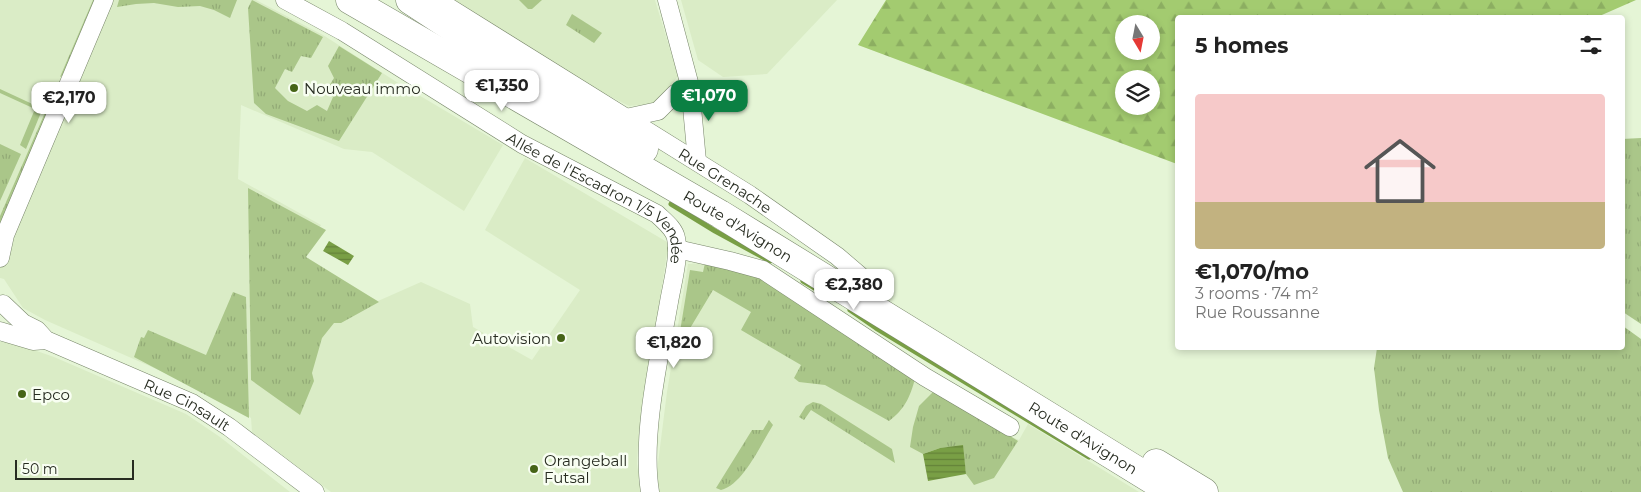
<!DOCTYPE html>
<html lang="en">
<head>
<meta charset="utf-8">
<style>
  body { margin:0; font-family:Montserrat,sans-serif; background:#f2f2f2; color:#222; height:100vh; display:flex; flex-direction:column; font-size:19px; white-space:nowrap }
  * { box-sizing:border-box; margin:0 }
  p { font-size:16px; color:#767676 }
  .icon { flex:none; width:28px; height:28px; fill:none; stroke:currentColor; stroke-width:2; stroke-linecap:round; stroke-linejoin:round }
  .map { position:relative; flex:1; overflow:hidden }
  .side { position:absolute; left:1175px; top:15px; width:450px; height:335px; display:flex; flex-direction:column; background:#fff; border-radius:5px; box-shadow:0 2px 8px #0003 }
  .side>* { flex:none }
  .needle { width:32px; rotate:170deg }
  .tools { position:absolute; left:1115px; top:15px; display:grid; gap:10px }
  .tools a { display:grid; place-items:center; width:45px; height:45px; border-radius:50%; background:#fff; box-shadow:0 2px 8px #0003; font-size:25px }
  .scale { position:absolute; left:15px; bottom:12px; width:119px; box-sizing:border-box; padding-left:5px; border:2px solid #272c21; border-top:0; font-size:14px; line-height:18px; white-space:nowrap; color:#272c21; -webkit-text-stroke:4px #f8fef2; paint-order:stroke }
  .price { position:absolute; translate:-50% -42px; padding:0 11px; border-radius:10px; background:#fff; color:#222; font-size:16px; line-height:32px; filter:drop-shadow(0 1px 2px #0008) }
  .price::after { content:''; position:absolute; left:50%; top:30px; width:15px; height:11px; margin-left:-8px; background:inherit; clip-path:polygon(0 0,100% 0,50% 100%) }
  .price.current { background:#0b8043; color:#fff }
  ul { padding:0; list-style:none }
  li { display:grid; align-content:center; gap:10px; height:265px; padding:0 20px }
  li span { display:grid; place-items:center; height:155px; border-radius:5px; color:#555 }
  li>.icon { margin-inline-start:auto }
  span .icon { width:90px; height:90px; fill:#fffc; stroke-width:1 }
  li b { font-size:21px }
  h2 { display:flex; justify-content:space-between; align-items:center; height:60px; padding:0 20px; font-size:21px }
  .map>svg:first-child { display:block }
</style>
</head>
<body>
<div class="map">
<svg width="1641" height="492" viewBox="0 0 1641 492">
  <defs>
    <pattern id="grass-tufts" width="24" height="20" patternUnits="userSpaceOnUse" patternTransform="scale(1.25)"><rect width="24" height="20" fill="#aac689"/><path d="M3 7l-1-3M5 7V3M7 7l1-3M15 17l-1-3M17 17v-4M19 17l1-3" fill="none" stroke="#92aa76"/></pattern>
    <pattern id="forest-firs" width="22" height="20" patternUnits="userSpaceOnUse" patternTransform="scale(1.25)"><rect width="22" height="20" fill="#a3cb70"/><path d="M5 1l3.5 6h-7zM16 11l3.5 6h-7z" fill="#8cae61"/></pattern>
    <pattern id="water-rules" width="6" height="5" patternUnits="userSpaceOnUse" patternTransform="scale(1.25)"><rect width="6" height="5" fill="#799f45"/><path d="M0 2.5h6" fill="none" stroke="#638239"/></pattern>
  </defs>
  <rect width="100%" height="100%" fill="#e5f5d6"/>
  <!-- built -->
  <g fill="#daecc6">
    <path d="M0,0h256l67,35 72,46 108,64 -39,66 -92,-59 -28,-3 -103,-44 -3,74 83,46 -21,34 78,42 43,-19 49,22 3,23 59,33 48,-70 -95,-60 40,-72 142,84 1,5 -30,194 -1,23 4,28h-310l-79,-60 -1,-14 -19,-14 -28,-14 -159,-70 -22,-12 -19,-29 -4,-1z"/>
    <path d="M454,0h201l23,76 -20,27 -29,3 -36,-18 -75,-46z"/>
    <path d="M681,0h156l-70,74 -44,3 -25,-17z"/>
    <path d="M705,263l57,16 250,158 7,3 9,-16 111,68h-481v-29l9,-71 21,-128z"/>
    <path d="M8,341l46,16 132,57 34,23 70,55h-290v-150z"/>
  </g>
  <!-- grass -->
  <g fill="url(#grass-tufts)">
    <path d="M93,0h5l-33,74 -5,3z"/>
    <path d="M119,0h118l-7,18 -16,-8 -14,-4 -22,1 -24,-4 -18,1 -19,3z"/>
    <path d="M252,0l71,37 -12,21 -10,-2 -9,16 -7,-3 -10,19 13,13 19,10 10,-6 10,6 6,-14 -7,-6 8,-13 -6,-12 11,-20 43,27 -43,68 -73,-27 -12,-11 -6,-95z"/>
    <path d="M519,0h23l-10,9h-4z"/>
    <path d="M572,14l30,19 -8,10 -28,-18z"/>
    <path d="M47,108l1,3 -48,115v-10z"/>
    <path d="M1641,138v186l-18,-12 -1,-173z"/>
    <path d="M0,144l21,10 -21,47z"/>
    <path d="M248,188l78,42 -20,27 73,45 -38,21h-7l-12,15 -10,35 2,8 -14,34 -49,-35z"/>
    <path d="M705,263l57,16 153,100c-5,18 -10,30 -26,42l-64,-36 -26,-3 -5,-4 7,-13 -60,-35 10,-18 -38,-22 -36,60 13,-80 13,2z"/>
    <path d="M233,292l13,5 3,121 -115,-61 7,-20 3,1 4,-8 58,25z"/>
    <path d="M1623,326l18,13v153h-238l-15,-34 -9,-48 -5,-42 3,-20h245z"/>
    <path d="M936,389l82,52 -24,37 -20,7 -8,-11 -4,-28 -22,2 -17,6 -13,-7 3,-20 6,-21z"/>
    <path d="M813,402l8,2 71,45 3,14 -84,-53 -7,10 -5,-3 7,-11z"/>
    <path d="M769,420l4,5c-12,19 -30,60 -52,65l-5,-2 36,-58h11z"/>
  </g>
  <!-- forest -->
  <path fill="url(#forest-firs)" fill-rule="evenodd" d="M886,0h750l-41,18h-417l-1,146 -319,-119zM1124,24h27v27h-27zM1124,79h27v27h-27z"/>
  <!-- garden -->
  <path fill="#aac689" d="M0,89l41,19 1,2 -16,39 -6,-4 15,-36 -35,-16z"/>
  <!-- water -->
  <g fill="url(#water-rules)">
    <path d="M329,241l25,15 -6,9 -25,-14z"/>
    <path d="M963,445l3,29 -38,7 -5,-27 17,-6z"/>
  </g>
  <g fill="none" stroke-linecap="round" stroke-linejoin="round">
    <!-- stream -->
    <g stroke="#799f45" stroke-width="5">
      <path d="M671,204l44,27 55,30"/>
      <path d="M803,281l20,12"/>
      <path d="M850,310l26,18 213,129"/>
    </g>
    <defs>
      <g id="minor">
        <path id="s1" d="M285,0l57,31 180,113 135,70c7,7 17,14 19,24 4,18 -4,46 -7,64 -10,57 -28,134 -19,190"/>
        <path id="s2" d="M437,0l313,195 87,61 42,36"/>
        <path d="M667,0l23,86 7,75"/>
        <path d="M626,118l32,-7 17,-17 15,-8"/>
        <path d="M677,249l53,12 33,9 162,107 85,50"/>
        <path d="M0,258l5,-23 99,-235"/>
        <path id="s3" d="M3,304l20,19 14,7 9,10 146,63 37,24 86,65"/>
        <path d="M0,331l33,10 13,-1"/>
      </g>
      <g id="primary">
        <path id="s4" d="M350,0l370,214 452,278"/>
        <path d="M410,0l84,55 150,94"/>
        <path d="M1156,463l48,29"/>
      </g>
    </defs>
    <!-- minor casing -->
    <use href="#minor" stroke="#78866a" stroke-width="19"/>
    <!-- primary casing -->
    <use href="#primary" stroke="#78866a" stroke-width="29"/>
    <!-- minor -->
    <use href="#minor" stroke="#fff" stroke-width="18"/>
    <!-- primary -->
    <use href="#primary" stroke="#fff" stroke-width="28"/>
  </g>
  <!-- markers -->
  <g fill="#466417" stroke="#f8fef2" stroke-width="2">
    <circle cx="294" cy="88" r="5"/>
    <circle cx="561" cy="338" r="5"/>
    <circle cx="22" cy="394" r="5"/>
    <circle cx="534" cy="469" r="5"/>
  </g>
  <g text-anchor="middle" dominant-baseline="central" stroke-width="5" stroke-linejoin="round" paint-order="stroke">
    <!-- poi labels -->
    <g font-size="15" fill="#272c21" stroke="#f8fef2" text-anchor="start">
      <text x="304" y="88">Nouveau immo</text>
      <text x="551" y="338" text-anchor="end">Autovision</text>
      <text x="32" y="394">Epco</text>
      <text x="544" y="460">Orangeball<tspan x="544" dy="17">Futsal</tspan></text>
    </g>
    <!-- street labels -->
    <g font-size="15" fill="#272c21" stroke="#f8fef2">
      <text stroke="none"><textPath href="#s2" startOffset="340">Rue Grenache</textPath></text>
      <text stroke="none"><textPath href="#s1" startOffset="374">Allée de l'Escadron 1/5 Vendée</textPath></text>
      <text stroke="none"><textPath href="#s4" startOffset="449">Route d'Avignon</textPath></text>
      <text stroke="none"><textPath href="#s3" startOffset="212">Rue Cinsault</textPath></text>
      <text stroke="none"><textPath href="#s4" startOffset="854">Route d'Avignon</textPath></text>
    </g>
  </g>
</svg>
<div class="tools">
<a><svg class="needle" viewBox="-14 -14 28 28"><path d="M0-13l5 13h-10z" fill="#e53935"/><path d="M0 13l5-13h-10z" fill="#767676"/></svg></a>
<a><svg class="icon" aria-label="layers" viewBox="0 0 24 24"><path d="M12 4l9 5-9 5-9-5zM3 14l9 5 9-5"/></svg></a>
</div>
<div class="scale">50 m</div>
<b class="price" style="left:502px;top:112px">€1,350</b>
<b class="price current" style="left:709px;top:122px">€1,070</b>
<b class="price" style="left:69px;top:124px">€2,170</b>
<b class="price" style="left:854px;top:311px">€2,380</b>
<b class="price" style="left:674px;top:369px">€1,820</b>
<section class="side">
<h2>5 homes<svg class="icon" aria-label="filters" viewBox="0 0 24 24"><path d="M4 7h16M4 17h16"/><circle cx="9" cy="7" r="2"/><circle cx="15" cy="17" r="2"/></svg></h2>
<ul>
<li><span style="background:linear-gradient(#f6c9c9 70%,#c2b280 0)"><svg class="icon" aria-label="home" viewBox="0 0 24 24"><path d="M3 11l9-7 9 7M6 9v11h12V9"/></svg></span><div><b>€1,070/mo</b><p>3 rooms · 74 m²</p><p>Rue Roussanne</p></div></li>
</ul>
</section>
</div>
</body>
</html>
